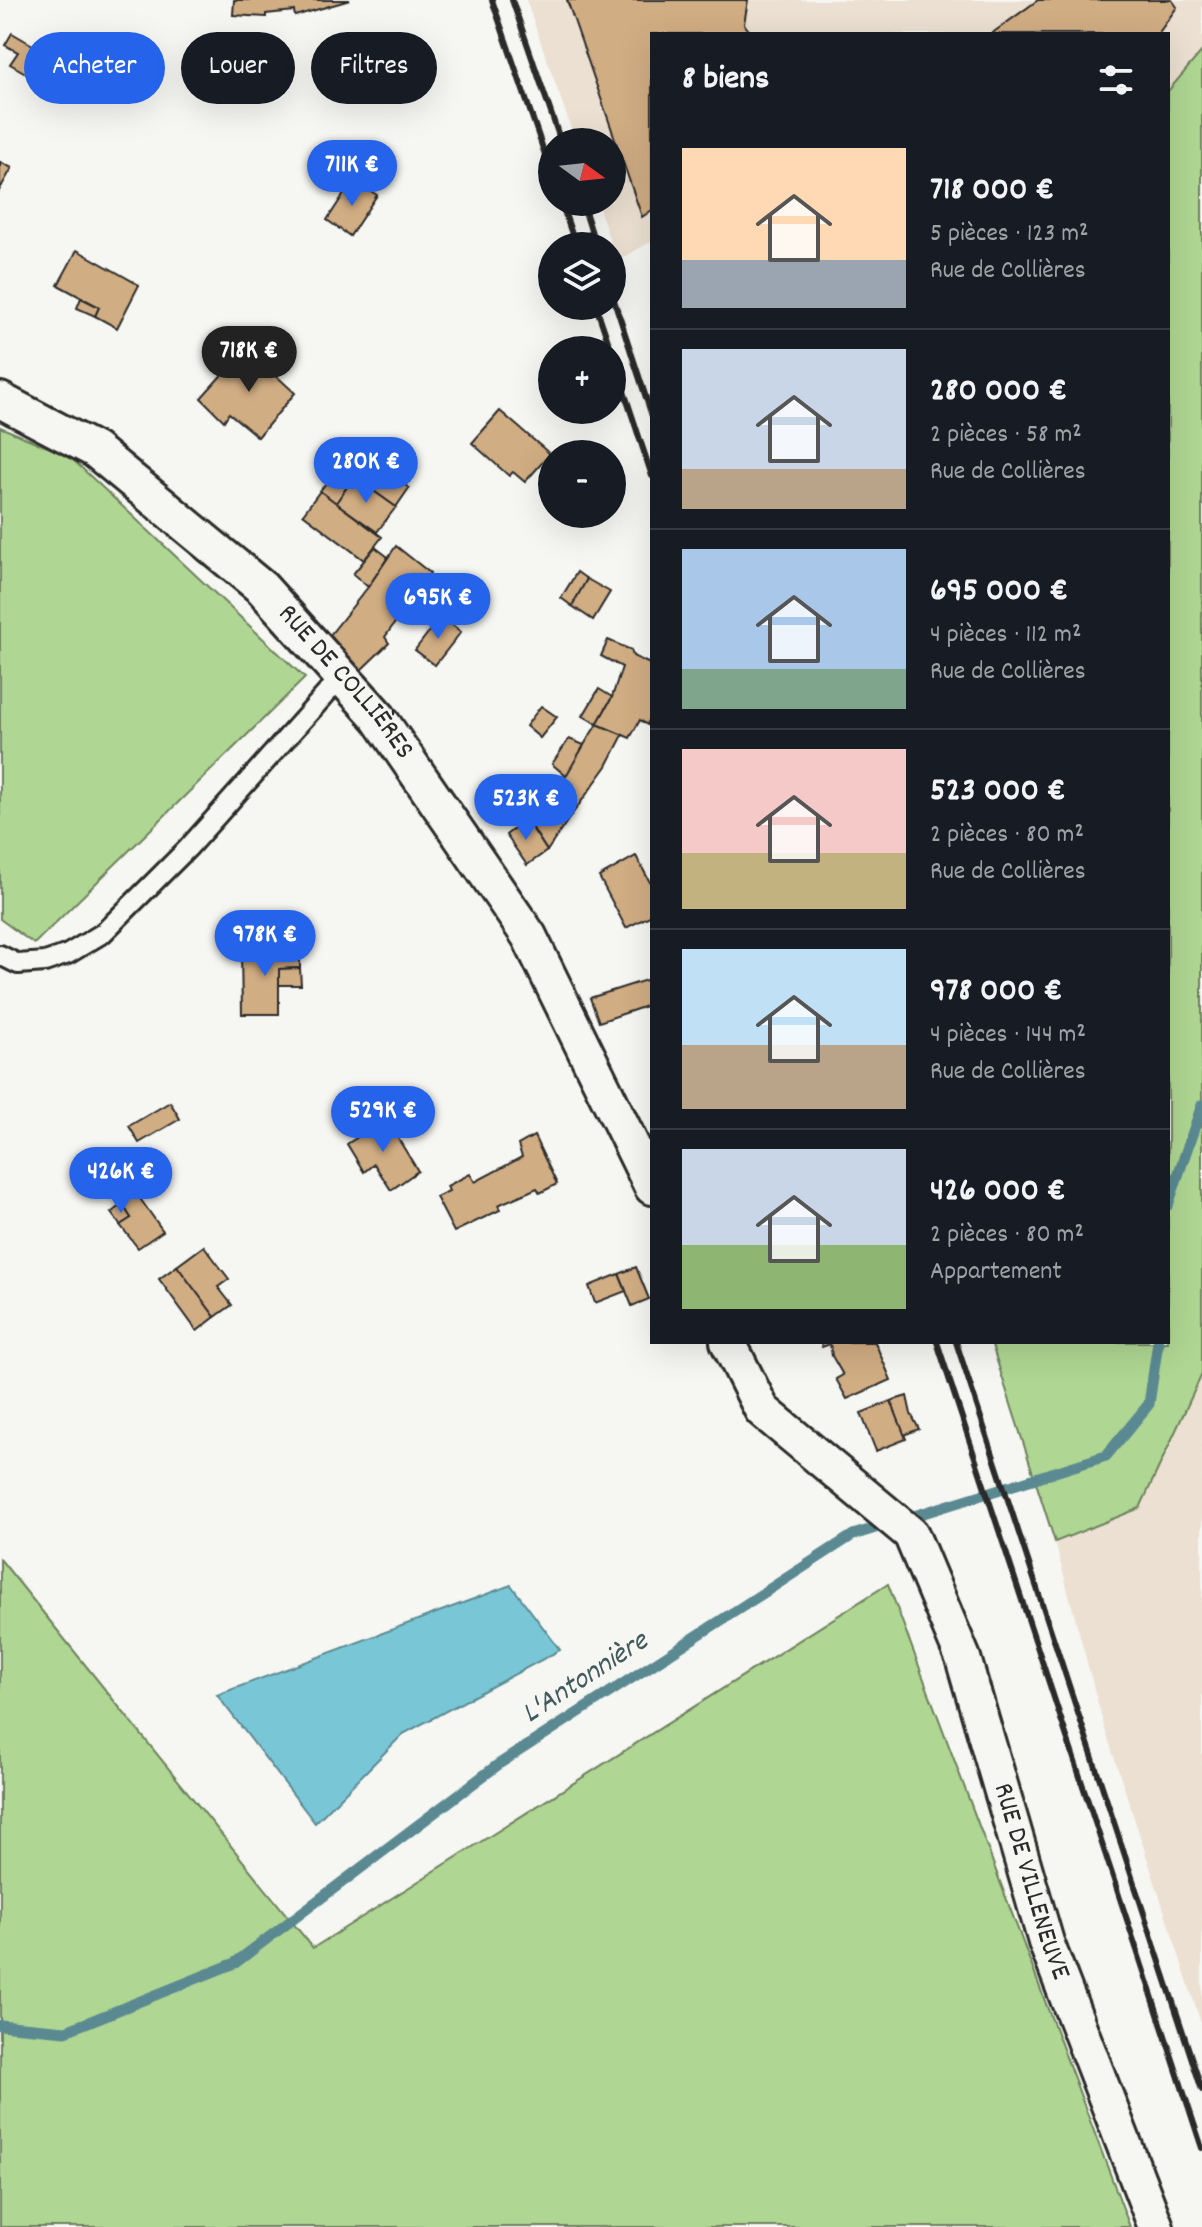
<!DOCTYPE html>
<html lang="fr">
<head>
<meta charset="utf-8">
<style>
  body { margin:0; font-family:Dekko,sans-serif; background:#242831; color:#f1f3f6; height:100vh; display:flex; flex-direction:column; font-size:30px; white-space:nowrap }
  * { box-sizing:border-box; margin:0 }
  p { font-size:26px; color:#9ea1a6 }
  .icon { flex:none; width:44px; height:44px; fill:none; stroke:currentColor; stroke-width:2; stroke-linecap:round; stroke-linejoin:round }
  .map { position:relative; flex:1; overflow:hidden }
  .side { position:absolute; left:650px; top:32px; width:520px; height:1312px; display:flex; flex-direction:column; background:#171b24; border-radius:0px; box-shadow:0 8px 32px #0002 }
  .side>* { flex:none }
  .hud { position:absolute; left:24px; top:32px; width:506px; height:72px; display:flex; gap:16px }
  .needle { width:52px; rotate:105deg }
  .fabs { position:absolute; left:538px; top:128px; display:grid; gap:16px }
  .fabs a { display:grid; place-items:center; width:88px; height:88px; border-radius:50%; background:#171b24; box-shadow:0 8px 32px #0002; font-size:40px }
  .price { position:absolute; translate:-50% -68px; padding:0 18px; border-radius:28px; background:#2563eb; color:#fff; font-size:26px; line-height:52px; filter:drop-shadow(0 2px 4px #0008) }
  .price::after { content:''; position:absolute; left:50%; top:48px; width:24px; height:18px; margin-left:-12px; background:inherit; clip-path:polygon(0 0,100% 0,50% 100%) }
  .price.on { background:#222; color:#fff }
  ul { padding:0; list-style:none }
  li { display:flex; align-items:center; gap:24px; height:200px; padding:0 32px }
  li+li { border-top:2px solid #363941 }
  li span { display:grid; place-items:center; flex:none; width:224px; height:160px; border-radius:0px; color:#555 }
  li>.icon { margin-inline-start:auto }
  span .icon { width:96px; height:96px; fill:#fffc; stroke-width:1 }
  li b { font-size:34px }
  h2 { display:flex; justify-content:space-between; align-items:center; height:96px; padding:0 32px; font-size:34px }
  .pill { padding:0 28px; border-radius:36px; background:#171b24; box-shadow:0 8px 32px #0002; font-size:28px; line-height:72px }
  .pill.on { background:#2563eb; color:#fff }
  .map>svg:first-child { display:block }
</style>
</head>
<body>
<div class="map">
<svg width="1202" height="2227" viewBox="0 0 1202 2227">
  <rect width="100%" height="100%" fill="#f6f6f2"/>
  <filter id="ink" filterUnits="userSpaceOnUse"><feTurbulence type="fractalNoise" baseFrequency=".0125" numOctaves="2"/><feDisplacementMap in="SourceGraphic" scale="16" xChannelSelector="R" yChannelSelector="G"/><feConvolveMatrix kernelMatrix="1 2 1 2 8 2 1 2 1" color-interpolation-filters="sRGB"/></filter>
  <g filter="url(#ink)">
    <!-- built -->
    <g fill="#ebe0d1">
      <path d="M526,0h676v51l-34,40v-57h-516v207l-35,20 -20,-59h15v-60h-36z"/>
      <path d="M1202,1374v652l-98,-300 -49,-184 85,-34z"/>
    </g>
    <!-- green -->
    <g fill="#afd692" stroke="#6d805e" stroke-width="2">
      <path d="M1202,51v1323l-62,134 -85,34 -64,-200h177v-1251z"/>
      <path d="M0,427l69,29 236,222 -271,266 -34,-25z"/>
      <path d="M0,1559l313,389 575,-364 242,643h-1130z"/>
    </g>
    <!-- water -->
    <path fill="#79c7d6" stroke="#5a8992" stroke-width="2" d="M511,1585l49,65 -157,84 -88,89 -98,-128z"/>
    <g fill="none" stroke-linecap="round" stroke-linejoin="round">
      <!-- stream -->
      <g stroke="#5a8992" stroke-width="11">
        <path d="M1168,1205l34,-100"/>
        <path d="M0,2025l66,6 169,-68 264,-199 354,-229 253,-79 43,-52 9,-62"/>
      </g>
    </g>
    <!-- building -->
    <g fill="#d1ad83" stroke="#2b2b2b" stroke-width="2">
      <path d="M234,0h116l-55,16 -1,-5 -28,3v3l-33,-2z"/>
      <path d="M567,0h181l-4,24 8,10h-100v176l-10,7z"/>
      <path d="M1038,0h134l5,7 -19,27h-167z"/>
      <path d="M12,33l45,26 -14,24 -33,-19 8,-12 -13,-7z"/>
      <path d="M0,162l12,6 -12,21z"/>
      <path d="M353,180l24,15 -27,41 -23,-16z"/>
      <path d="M77,250l62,35 -22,43 -22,-12 4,-9 -41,-22z"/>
      <path d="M81,298l18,9 -4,9 -18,-8z"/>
      <path d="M246,348l49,45 -37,44 -29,-24 -5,8 -23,-23z"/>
      <path d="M500,411l50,43 -25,28 -12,-10 -4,4 -37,-33z"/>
      <path d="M368,458l41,30 -13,19 -42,-30z"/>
      <path d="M339,466l15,11 -18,26 -16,-12z"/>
      <path d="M354,477l42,30 -19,25 -41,-29z"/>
      <path d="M320,491l62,46 -18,23 -61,-46z"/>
      <path d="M396,546l34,27 -45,64 4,6 -30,29 -29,-37 38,-48z"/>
      <path d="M375,547l13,10 -20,30 -15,-13z"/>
      <path d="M577,572l10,7 -15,27 -11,-8z"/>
      <path d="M587,579l23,13 -17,28 -21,-14z"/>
      <path d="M441,616l20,16 -26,33 -20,-15z"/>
      <path d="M608,640l23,10 2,6 19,9v48l-5,12 -7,-5 -10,18 -33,-14 15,-27 10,-30 -21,-11z"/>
      <path d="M599,689l13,8 -15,27 -14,-8z"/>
      <path d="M541,706l16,11 -17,21 -14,-12z"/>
      <path d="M597,724l26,11 -16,31 -37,51 -21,-16z"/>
      <path d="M569,739l15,6 -18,31 -14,-12z"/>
      <path d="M549,801l21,16 -23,34 -15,-24z"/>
      <path d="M526,819l21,32 -20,14 -21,-30z"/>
      <path d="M636,856l16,30v29l-26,13 -27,-51z"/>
      <path d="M300,948v20l-21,1v45h-37l-1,-65z"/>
      <path d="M300,968l1,17h-22v-16z"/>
      <path d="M652,978v26l-53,18 -9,-24z"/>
      <path d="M170,1102l10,17 -41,24 -10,-17z"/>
      <path d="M386,1119l32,52 -27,19 -17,-26 -10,8 -17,-28z"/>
      <path d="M534,1136l23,48 -17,9 -3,-5 -39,17 2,5 -46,22 -18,-35 13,-6 -2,-5 23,-12 5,8 47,-25 -4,-12z"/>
      <path d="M136,1193l27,38 -25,17 -18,-23 11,-7 -9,-14z"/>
      <path d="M122,1204l9,14 -11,7 -9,-12z"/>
      <path d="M204,1246l25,33 -11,8 14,18 -17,12 -38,-51z"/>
      <path d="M177,1266l38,51 -18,14 -38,-52z"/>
      <path d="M636,1267l13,32 -17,7 -13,-32z"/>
      <path d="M619,1274l7,17 -31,12 -6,-17z"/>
      <path d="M821,1342h54l16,38 -44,19 -11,-20 7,-4 -11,-19 -2,-12 -8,3z"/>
      <path d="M907,1396l4,18 8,15 -15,6 -13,-34z"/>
      <path d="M891,1401l15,38 -30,12 -15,-38z"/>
    </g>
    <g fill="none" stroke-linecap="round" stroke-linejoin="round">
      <defs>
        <path id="service" d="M0,955l18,9 27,-2 23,-8 35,-21 85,-85 154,-172"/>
        <g id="minor">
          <path id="s1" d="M0,400l95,50 167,138 117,130 150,218 123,251"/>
          <path id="s2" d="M728,1342l34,68 149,124 52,124 83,284 110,285"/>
        </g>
      </defs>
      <!-- service casing -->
      <use href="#service" stroke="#2b2b2b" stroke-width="24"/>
      <!-- minor casing -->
      <use href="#minor" stroke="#2b2b2b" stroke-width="40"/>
      <!-- service -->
      <use href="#service" stroke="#f6f6f2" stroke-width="18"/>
      <!-- minor -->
      <use href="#minor" stroke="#f6f6f2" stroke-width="34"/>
      <!-- rail -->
      <g stroke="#2b2b2b" stroke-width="6">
        <path d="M492,0l60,175"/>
        <path d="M512,0l49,142"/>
        <path d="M561,202l15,44"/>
        <path d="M582,202l14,44"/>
        <path d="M612,294l40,122"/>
        <path d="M596,306l15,44"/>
        <path d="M612,355l40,121"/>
        <path d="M937,1342l265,806"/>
        <path d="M956,1342l246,748"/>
      </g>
    </g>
  </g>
  <g text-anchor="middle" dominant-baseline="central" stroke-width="7" stroke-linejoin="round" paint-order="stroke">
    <!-- street labels -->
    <g font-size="28" fill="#2b2b2b" stroke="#f6f6f2">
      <text stroke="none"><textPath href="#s1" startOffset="450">RUE DE COLLIÈRES</textPath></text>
      <text stroke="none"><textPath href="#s2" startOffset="638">RUE DE VILLENEUVE</textPath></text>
    </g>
    <!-- water labels -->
    <g font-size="30" font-style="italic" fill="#425a5e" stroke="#f6f6f2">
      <text transform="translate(586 1679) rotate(-33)">L'Antonnière</text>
    </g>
  </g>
</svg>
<div class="fabs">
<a><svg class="needle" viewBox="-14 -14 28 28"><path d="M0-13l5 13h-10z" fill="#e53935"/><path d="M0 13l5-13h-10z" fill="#9ea1a6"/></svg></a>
<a><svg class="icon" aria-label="layers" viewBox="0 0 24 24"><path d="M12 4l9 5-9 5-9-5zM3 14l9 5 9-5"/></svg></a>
<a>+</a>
<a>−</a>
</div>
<b class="price" style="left:352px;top:208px">711K €</b>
<b class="price on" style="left:249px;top:394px">718K €</b>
<b class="price" style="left:366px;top:505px">280K €</b>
<b class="price" style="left:438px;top:641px">695K €</b>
<b class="price" style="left:526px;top:842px">523K €</b>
<b class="price" style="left:265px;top:978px">978K €</b>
<b class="price" style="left:383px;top:1154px">529K €</b>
<b class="price" style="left:121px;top:1215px">426K €</b>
<div class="hud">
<a class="pill on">Acheter</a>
<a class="pill">Louer</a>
<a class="pill">Filtres</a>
</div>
<section class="side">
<h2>8 biens<svg class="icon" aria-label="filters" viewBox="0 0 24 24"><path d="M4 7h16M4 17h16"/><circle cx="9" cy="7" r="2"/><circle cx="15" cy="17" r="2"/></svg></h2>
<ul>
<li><span style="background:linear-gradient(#ffd9b3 70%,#9aa5b1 0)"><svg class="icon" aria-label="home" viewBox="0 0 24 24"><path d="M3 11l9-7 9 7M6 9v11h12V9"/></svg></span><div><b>718 000 €</b><p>5 pièces · 123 m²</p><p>Rue de Collières</p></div></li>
<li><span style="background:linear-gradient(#c9d6e8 75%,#b9a48a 0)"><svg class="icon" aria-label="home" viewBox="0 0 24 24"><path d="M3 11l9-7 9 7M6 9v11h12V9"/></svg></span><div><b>280 000 €</b><p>2 pièces · 58 m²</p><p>Rue de Collières</p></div></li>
<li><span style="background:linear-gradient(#a9c7e8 75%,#7fa58c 0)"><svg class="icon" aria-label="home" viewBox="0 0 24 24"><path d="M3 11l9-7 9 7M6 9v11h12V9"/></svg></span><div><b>695 000 €</b><p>4 pièces · 112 m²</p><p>Rue de Collières</p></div></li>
<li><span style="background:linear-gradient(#f6c9c9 65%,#c2b280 0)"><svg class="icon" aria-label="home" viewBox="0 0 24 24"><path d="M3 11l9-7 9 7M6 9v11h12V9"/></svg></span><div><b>523 000 €</b><p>2 pièces · 80 m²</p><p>Rue de Collières</p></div></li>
<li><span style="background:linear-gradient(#bfe0f5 60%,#b9a48a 0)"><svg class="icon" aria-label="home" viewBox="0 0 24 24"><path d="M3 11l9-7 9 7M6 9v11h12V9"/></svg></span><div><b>978 000 €</b><p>4 pièces · 144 m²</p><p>Rue de Collières</p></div></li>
<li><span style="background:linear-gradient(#c9d6e8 60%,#8fb573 0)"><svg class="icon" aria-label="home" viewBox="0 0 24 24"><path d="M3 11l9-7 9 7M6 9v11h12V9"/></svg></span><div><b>426 000 €</b><p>2 pièces · 80 m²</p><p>Appartement</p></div></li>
</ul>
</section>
</div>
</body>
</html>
